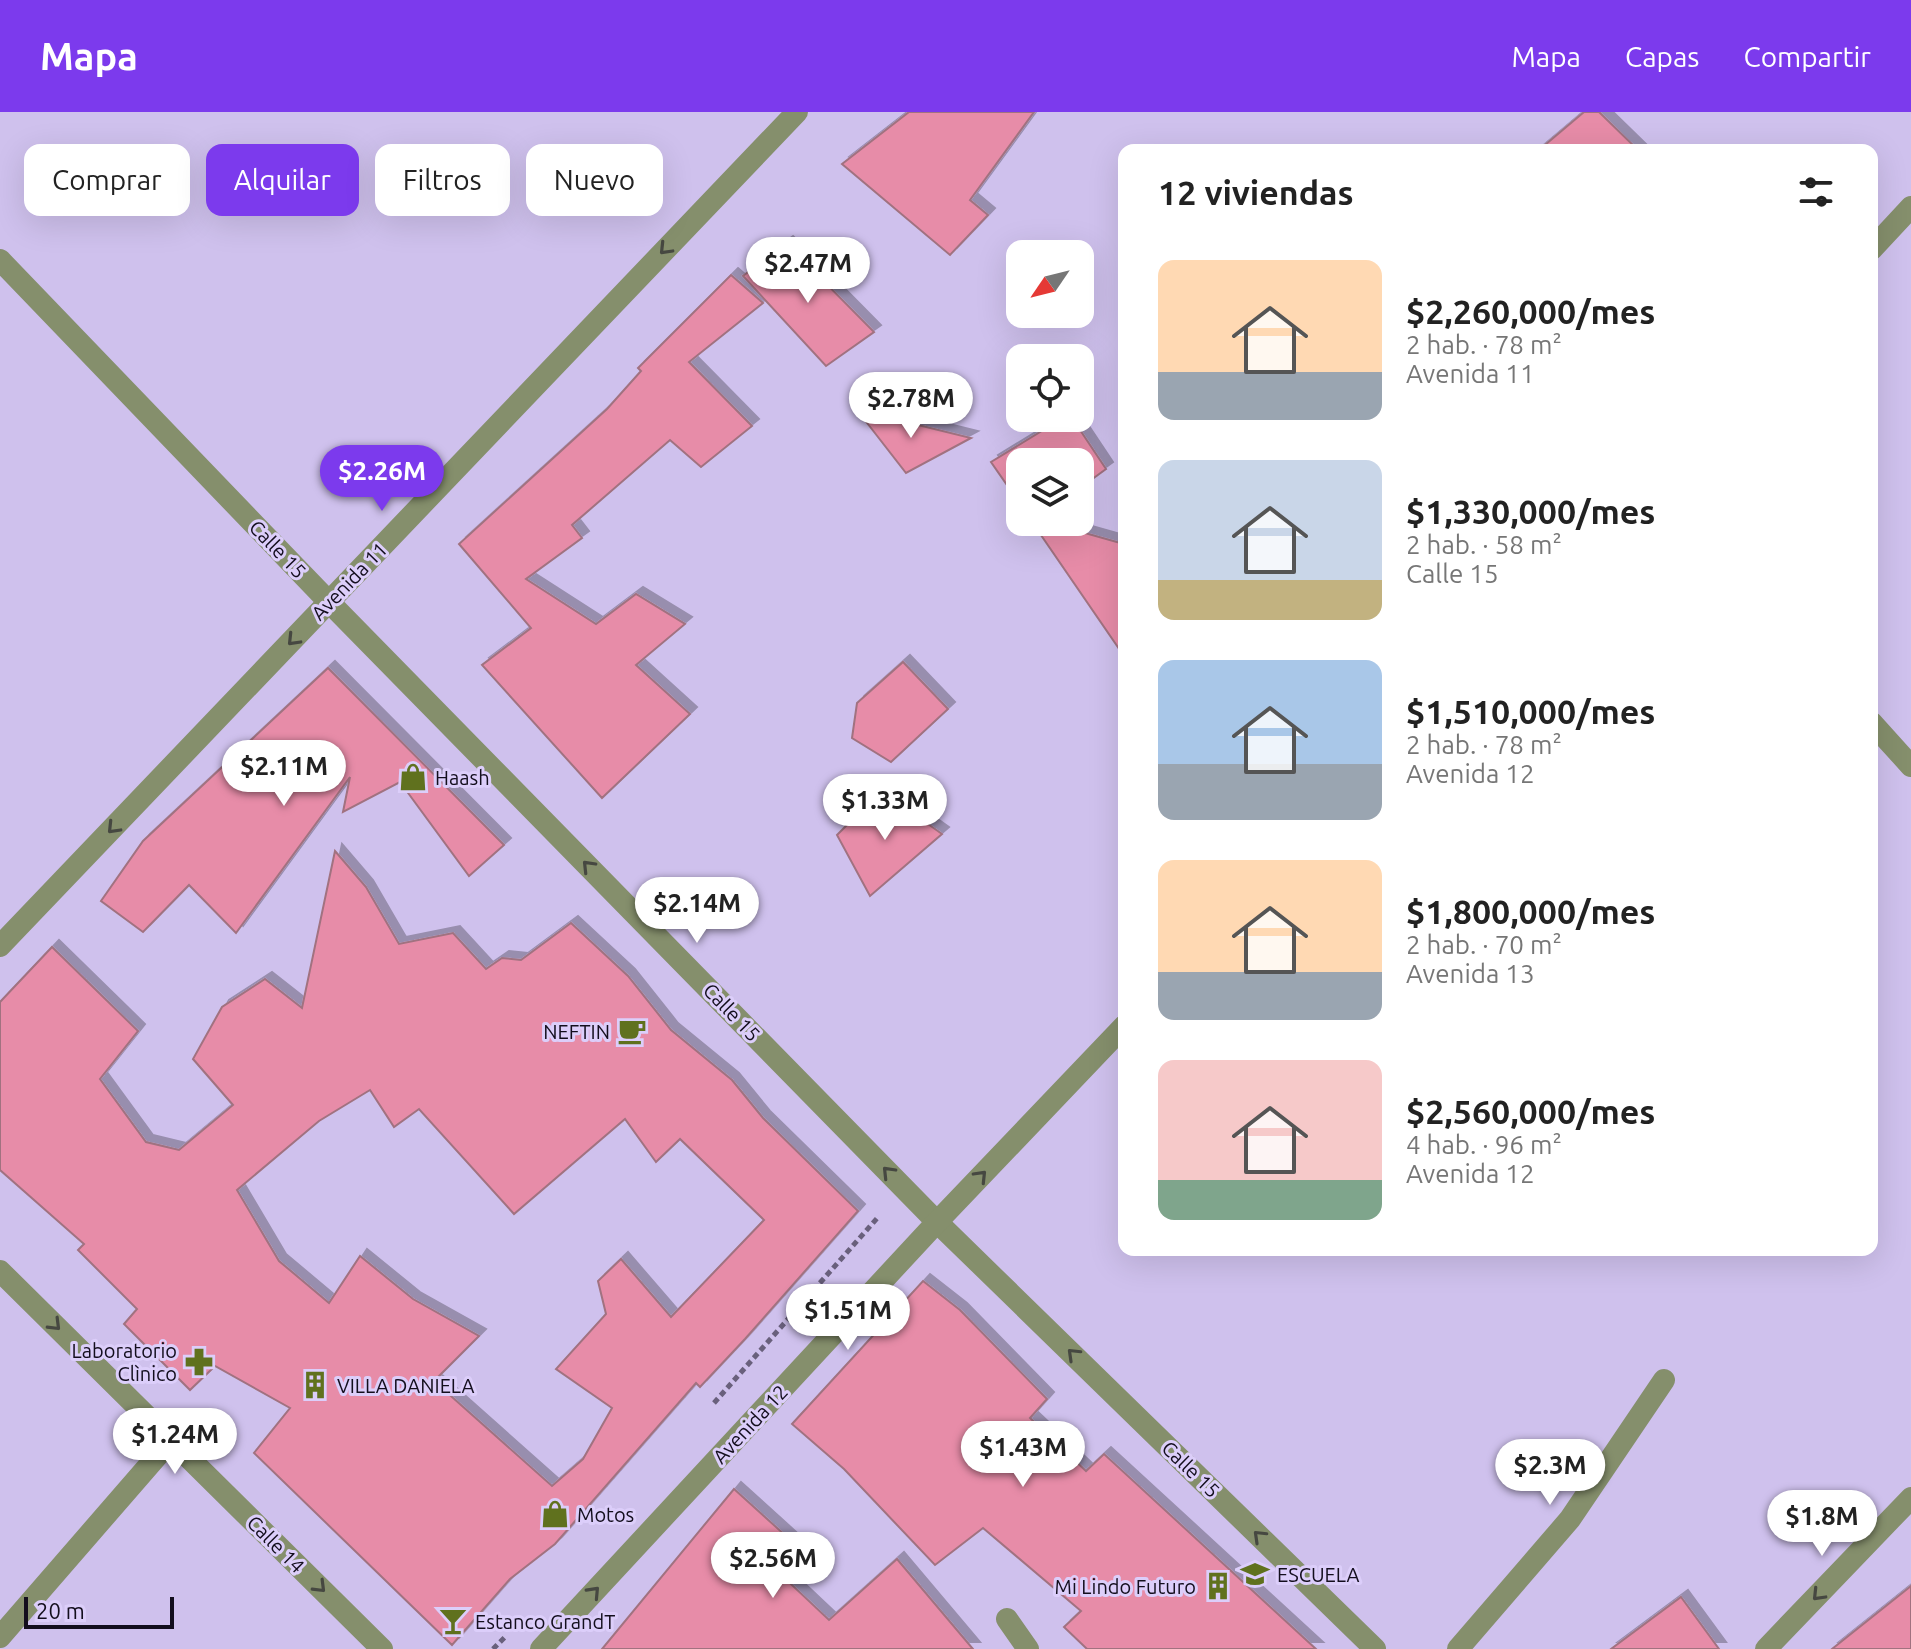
<!DOCTYPE html>
<html lang="es">
<head>
<meta charset="utf-8">
<style>
  body { margin:0; font-family:Ubuntu,sans-serif; background:#f6f6f6; color:#222; height:100vh; display:flex; flex-direction:column; font-size:30px; white-space:nowrap }
  * { box-sizing:border-box; margin:0 }
  p { font-size:26px; color:#767676 }
  .icon { flex:none; width:44px; height:44px; fill:none; stroke:currentColor; stroke-width:2; stroke-linecap:round; stroke-linejoin:round }
  .map { position:relative; flex:1; overflow:hidden }
  .side { position:absolute; left:1118px; top:32px; width:760px; height:1112px; display:flex; flex-direction:column; background:#fff; border-radius:16px; box-shadow:0 8px 32px #0002 }
  .side>* { flex:none }
  .guide { position:absolute; left:24px; top:32px; width:760px; height:72px; display:flex; gap:16px }
  .needle { width:52px; rotate:235deg }
  .fabs { position:absolute; left:1006px; top:128px; display:grid; gap:16px }
  .fabs a { display:grid; place-items:center; width:88px; height:88px; border-radius:16px; background:#fff; box-shadow:0 8px 32px #0002; font-size:40px }
  .scale { position:absolute; left:24px; bottom:20px; width:150px; box-sizing:border-box; padding-left:8px; border:4px solid #130e1d; border-top:0; font-size:22px; line-height:28px; white-space:nowrap; color:#130e1d; -webkit-text-stroke:6px #dccefa; paint-order:stroke }
  .price { position:absolute; translate:-50% -68px; padding:0 18px; border-radius:28px; background:#fff; color:#222; font-size:26px; line-height:52px; filter:drop-shadow(0 2px 4px #0008) }
  .price::after { content:''; position:absolute; left:50%; top:48px; width:24px; height:18px; margin-left:-12px; background:inherit; clip-path:polygon(0 0,100% 0,50% 100%) }
  .price.current { background:#7c3aed; color:#fff }
  ul { padding:0; list-style:none }
  li { display:flex; align-items:center; gap:24px; height:200px; padding:0 40px }
  li span { display:grid; place-items:center; flex:none; width:224px; height:160px; border-radius:16px; color:#555 }
  li>.icon { margin-inline-start:auto }
  span .icon { width:96px; height:96px; fill:#fffc; stroke-width:1 }
  li b { font-size:34px }
  h2 { display:flex; justify-content:space-between; align-items:center; height:96px; padding:0 40px; font-size:34px }
  .tag { padding:0 28px; border-radius:16px; background:#fff; box-shadow:0 8px 32px #0002; font-size:28px; line-height:72px }
  .tag.current { background:#7c3aed; color:#fff }
  header { display:flex; align-items:center; gap:48px; box-sizing:border-box; height:112px; padding:0 40px; background:#7c3aed; color:#fff }
  header strong { font-size:38px }
  nav { display:flex; gap:44px; margin-inline-start:auto; font-size:28px }
  .map>svg:first-child { display:block }
</style>
</head>
<body>
<header>
<strong>Mapa</strong>
<nav><a>Mapa</a><a>Capas</a><a>Compartir</a></nav>
</header>
<div class="map">
<svg width="1911" height="1537" viewBox="0 0 1911 1537">
  <defs>
    <filter id="shadow"><feDropShadow dx="7" dy="-7" stdDeviation="0" flood-color="#0004"/></filter>
  </defs>
  <rect width="100%" height="100%" fill="#cfc1ed"/>
  <!-- building -->
  <g fill="#e78ca8" stroke="#a17280" stroke-width="2" fill-rule="evenodd" filter="url(#shadow)">
    <path d="M909,0h125l-64,88 18,15 -38,40 -108,-91z"/>
    <path d="M1584,0h15l39,38h-99z"/>
    <path d="M786,131l88,89 -48,34 -83,-90z"/>
    <path d="M731,163l32,28 -74,59 63,64 -51,41 -31,-27 -98,85 10,13 -56,41 70,45 40,-30 49,30 -49,41 54,49 -88,84 -120,-133 49,-37 -72,-84 148,-135 34,-38 -3,-3z"/>
    <path d="M857,298l114,28 -65,35z"/>
    <path d="M1063,306h9l34,51 -26,19v-26h-60v42l-29,-42z"/>
    <path d="M1032,410h14l78,22v112z"/>
    <path d="M903,550l45,47 -57,53 -39,-24 5,-35z"/>
    <path d="M328,556l176,177 -35,31 -69,-94 -57,30 7,-35 -114,156 -47,-48 -46,47 -42,-31 42,-60z"/>
    <path d="M897,690l45,32 -72,62 -33,-61 24,-24z"/>
    <path d="M335,739l31,36 33,57 54,-11 33,36 16,-11 19,2 50,-37 57,53 43,54 61,50 31,38 95,93 -113,128 -45,48 -4,-4 -141,161 -45,35 -58,66 -198,-192 36,-45 -75,-42 -25,24 -66,-66 13,-15 -59,-59 6,-6 -84,-74v-168l52,-55 86,84 -38,48 46,63 33,8 54,-45 -40,-46 29,-52 43,-28 37,29zM370,978l24,37 25,-18 95,105 111,-95 31,43 24,-23 84,81 -93,97 -50,-58 -23,22 8,33 -50,55 56,39 -29,51 -31,27 -118,-105 45,-45 -66,-37 -53,-43 -31,47 -50,-42 -42,-71 82,-69z"/>
    <path d="M923,1169l37,29 87,89 -17,19 56,53 18,-17 212,195h-229l-23,-22 17,-16 -98,-83 -48,37 -91,-96 -52,-45z"/>
    <path d="M734,1377l63,57 -20,25 52,49 68,-61 76,90h-371z"/>
    <path d="M1911,1474v63h-79z"/>
    <path d="M1681,1485l38,52h-108z"/>
  </g>
  <g fill="none" stroke-linecap="round" stroke-linejoin="round">
    <!-- path -->
    <g stroke="#69607c" stroke-width="5" stroke-dasharray="6 4" stroke-linecap="butt">
      <path d="M714,1291l165,-187"/>
      <path d="M493,1537l12,-12"/>
    </g>
    <!-- service -->
    <g stroke="#858f6c" stroke-width="22">
      <path d="M1007,1507l21,30"/>
      <path d="M0,1525l171,-197"/>
    </g>
    <!-- minor -->
    <g stroke="#858f6c" stroke-width="22">
      <path d="M1872,137l39,-42"/>
      <path d="M0,148l329,342 608,620 438,427"/>
      <path d="M1872,611l39,43"/>
      <path d="M0,834l797,-834"/>
      <path d="M0,1159l382,378"/>
      <path d="M541,1537l396,-427 187,-196"/>
      <path d="M1458,1537l112,-130 94,-139"/>
      <path d="M1766,1537l145,-151"/>
    </g>
  </g>
  <!-- one-way arrows -->
  <defs><path id="oneway-chevron" d="M-2-3.5L2.5 0L-2 3.5" fill="none" stroke-width="1.6" stroke-linecap="round" stroke-linejoin="round" transform="scale(2)"/></defs>
  <g stroke="#464841">
    <use href="#oneway-chevron" transform="translate(665 137) rotate(134)"/>
    <use href="#oneway-chevron" transform="translate(293 528) rotate(134)"/>
    <use href="#oneway-chevron" transform="translate(113 716) rotate(134)"/>
    <use href="#oneway-chevron" transform="translate(588 754) rotate(-134)"/>
    <use href="#oneway-chevron" transform="translate(888 1060) rotate(-134)"/>
    <use href="#oneway-chevron" transform="translate(981 1064) rotate(-46)"/>
    <use href="#oneway-chevron" transform="translate(55 1213) rotate(45)"/>
    <use href="#oneway-chevron" transform="translate(1073 1242) rotate(-136)"/>
    <use href="#oneway-chevron" transform="translate(1259 1424) rotate(-136)"/>
    <use href="#oneway-chevron" transform="translate(320 1475) rotate(45)"/>
    <use href="#oneway-chevron" transform="translate(594 1480) rotate(-47)"/>
    <use href="#oneway-chevron" transform="translate(1818 1483) rotate(134)"/>
  </g>
  <!-- icons -->
  <defs>
    <symbol id="shop-bare" viewBox="-9 -9 18 18"><path d="M-5-2.5h2.3a2.7 3.5 0 0 1 5.4 0H5L5.5 6h-11ZM-1.5-2.5h3a1.5 2.3 0 0 0-3 0Z" fill="#60711e" stroke="#dccefa" stroke-width="2.5" paint-order="stroke"/></symbol>
    <symbol id="cafe-bare" viewBox="-9 -9 18 18"><path d="M-5.5-4.5H6V0H3Q3 3.5 0 3.5H-2.5Q-5.5 3.5-5.5 0ZM3-3.2v2h1.7v-2ZM-6 4.5H4V6H-6Z" fill="#60711e" stroke="#dccefa" stroke-width="2.5" paint-order="stroke"/></symbol>
    <symbol id="pharmacy-bare" viewBox="-9 -9 18 18"><path d="M-2-6h4v4h4v4h-4v4h-4v-4h-4v-4h4Z" fill="#60711e" stroke="#dccefa" stroke-width="2.5" paint-order="stroke"/></symbol>
    <symbol id="building-bare" viewBox="-9 -9 18 18"><path d="M-4-6H4V6H1V3H-1V6H-4ZM-2.5-4.3h1.7v1.8h-1.7ZM.8-4.3h1.7v1.8H.8ZM-2.5-1h1.7V.8h-1.7ZM.8-1h1.7V.8H.8Z" fill="#60711e" stroke="#dccefa" stroke-width="2.5" paint-order="stroke"/></symbol>
    <symbol id="school-bare" viewBox="-9 -9 18 18"><path d="M0-5L7-2L0 1L-7-2ZM-4 1L0 2.5L4 1V4Q0 6-4 4Z" fill="#60711e" stroke="#dccefa" stroke-width="2.5" paint-order="stroke"/></symbol>
    <symbol id="bar-bare" viewBox="-9 -9 18 18"><path d="M-6-5H6L.8 .8V4.5H3.5V6h-7V4.5H-.8V.8Z" fill="#60711e" stroke="#dccefa" stroke-width="2.5" paint-order="stroke"/></symbol>
  </defs>
  <g fill-rule="evenodd">
    <use href="#shop-bare" x="393" y="645" width="40" height="40"/>
    <use href="#cafe-bare" x="612" y="899" width="40" height="40"/>
    <use href="#pharmacy-bare" x="179" y="1230" width="40" height="40"/>
    <use href="#building-bare" x="295" y="1253" width="40" height="40"/>
    <use href="#shop-bare" x="535" y="1382" width="40" height="40"/>
    <use href="#school-bare" x="1235" y="1442" width="40" height="40"/>
    <use href="#building-bare" x="1198" y="1454" width="40" height="40"/>
    <use href="#bar-bare" x="433" y="1489" width="40" height="40"/>
  </g>
  <g text-anchor="middle" dominant-baseline="central" stroke-width="6" stroke-linejoin="round" paint-order="stroke">
    <!-- street labels -->
    <g font-size="20" fill="#130e1d" stroke="#dccefa">
      <text transform="translate(278 437) rotate(46)">Calle 15</text>
      <text transform="translate(349 469) rotate(-46)">Avenida 11</text>
      <text transform="translate(732 900) rotate(46)">Calle 15</text>
      <text transform="translate(750 1312) rotate(-47)">Avenida 12</text>
      <text transform="translate(1191 1357) rotate(44)">Calle 15</text>
      <text transform="translate(276 1432) rotate(45)">Calle 14</text>
    </g>
    <!-- poi labels -->
    <g font-size="20" fill="#130e1d" stroke="#dccefa" text-anchor="start">
      <text x="435" y="665">Haash</text>
      <text x="610" y="919" text-anchor="end">NEFTIN</text>
      <text x="177" y="1238" text-anchor="end">Laboratorio<tspan x="177" dy="23">Clìnico</tspan></text>
      <text x="337" y="1273">VILLA DANIELA</text>
      <text x="577" y="1402">Motos</text>
      <text x="1277" y="1462">ESCUELA</text>
      <text x="1196" y="1474" text-anchor="end">Mi Lindo Futuro</text>
      <text x="475" y="1509">Estanco GrandT</text>
    </g>
  </g>
</svg>
<div class="fabs">
<a><svg class="needle" viewBox="-14 -14 28 28"><path d="M0-13l5 13h-10z" fill="#e53935"/><path d="M0 13l5-13h-10z" fill="#767676"/></svg></a>
<a><svg class="icon" aria-label="locate" viewBox="0 0 24 24"><circle cx="12" cy="12" r="6"/><path d="M12 2v4M12 18v4M2 12h4M18 12h4"/></svg></a>
<a><svg class="icon" aria-label="layers" viewBox="0 0 24 24"><path d="M12 4l9 5-9 5-9-5zM3 14l9 5 9-5"/></svg></a>
</div>
<div class="scale">20 m</div>
<b class="price" style="left:808px;top:193px">$2.47M</b>
<b class="price" style="left:911px;top:328px">$2.78M</b>
<b class="price current" style="left:382px;top:401px">$2.26M</b>
<b class="price" style="left:284px;top:696px">$2.11M</b>
<b class="price" style="left:885px;top:730px">$1.33M</b>
<b class="price" style="left:697px;top:833px">$2.14M</b>
<b class="price" style="left:848px;top:1240px">$1.51M</b>
<b class="price" style="left:175px;top:1364px">$1.24M</b>
<b class="price" style="left:1023px;top:1377px">$1.43M</b>
<b class="price" style="left:1550px;top:1395px">$2.3M</b>
<b class="price" style="left:1822px;top:1446px">$1.8M</b>
<b class="price" style="left:773px;top:1488px">$2.56M</b>
<div class="guide">
<a class="tag">Comprar</a>
<a class="tag current">Alquilar</a>
<a class="tag">Filtros</a>
<a class="tag">Nuevo</a>
</div>
<section class="side">
<h2>12 viviendas<svg class="icon" aria-label="filters" viewBox="0 0 24 24"><path d="M4 7h16M4 17h16"/><circle cx="9" cy="7" r="2"/><circle cx="15" cy="17" r="2"/></svg></h2>
<ul>
<li><span style="background:linear-gradient(#ffd9b3 70%,#9aa5b1 0)"><svg class="icon" aria-label="home" viewBox="0 0 24 24"><path d="M3 11l9-7 9 7M6 9v11h12V9"/></svg></span><div><b>$2,260,000/mes</b><p>2 hab. · 78 m²</p><p>Avenida 11</p></div></li>
<li><span style="background:linear-gradient(#c9d6e8 75%,#c2b280 0)"><svg class="icon" aria-label="home" viewBox="0 0 24 24"><path d="M3 11l9-7 9 7M6 9v11h12V9"/></svg></span><div><b>$1,330,000/mes</b><p>2 hab. · 58 m²</p><p>Calle 15</p></div></li>
<li><span style="background:linear-gradient(#a9c7e8 65%,#9aa5b1 0)"><svg class="icon" aria-label="home" viewBox="0 0 24 24"><path d="M3 11l9-7 9 7M6 9v11h12V9"/></svg></span><div><b>$1,510,000/mes</b><p>2 hab. · 78 m²</p><p>Avenida 12</p></div></li>
<li><span style="background:linear-gradient(#ffd9b3 70%,#9aa5b1 0)"><svg class="icon" aria-label="home" viewBox="0 0 24 24"><path d="M3 11l9-7 9 7M6 9v11h12V9"/></svg></span><div><b>$1,800,000/mes</b><p>2 hab. · 70 m²</p><p>Avenida 13</p></div></li>
<li><span style="background:linear-gradient(#f6c9c9 75%,#7fa58c 0)"><svg class="icon" aria-label="home" viewBox="0 0 24 24"><path d="M3 11l9-7 9 7M6 9v11h12V9"/></svg></span><div><b>$2,560,000/mes</b><p>4 hab. · 96 m²</p><p>Avenida 12</p></div></li>
</ul>
</section>
</div>
</body>
</html>
